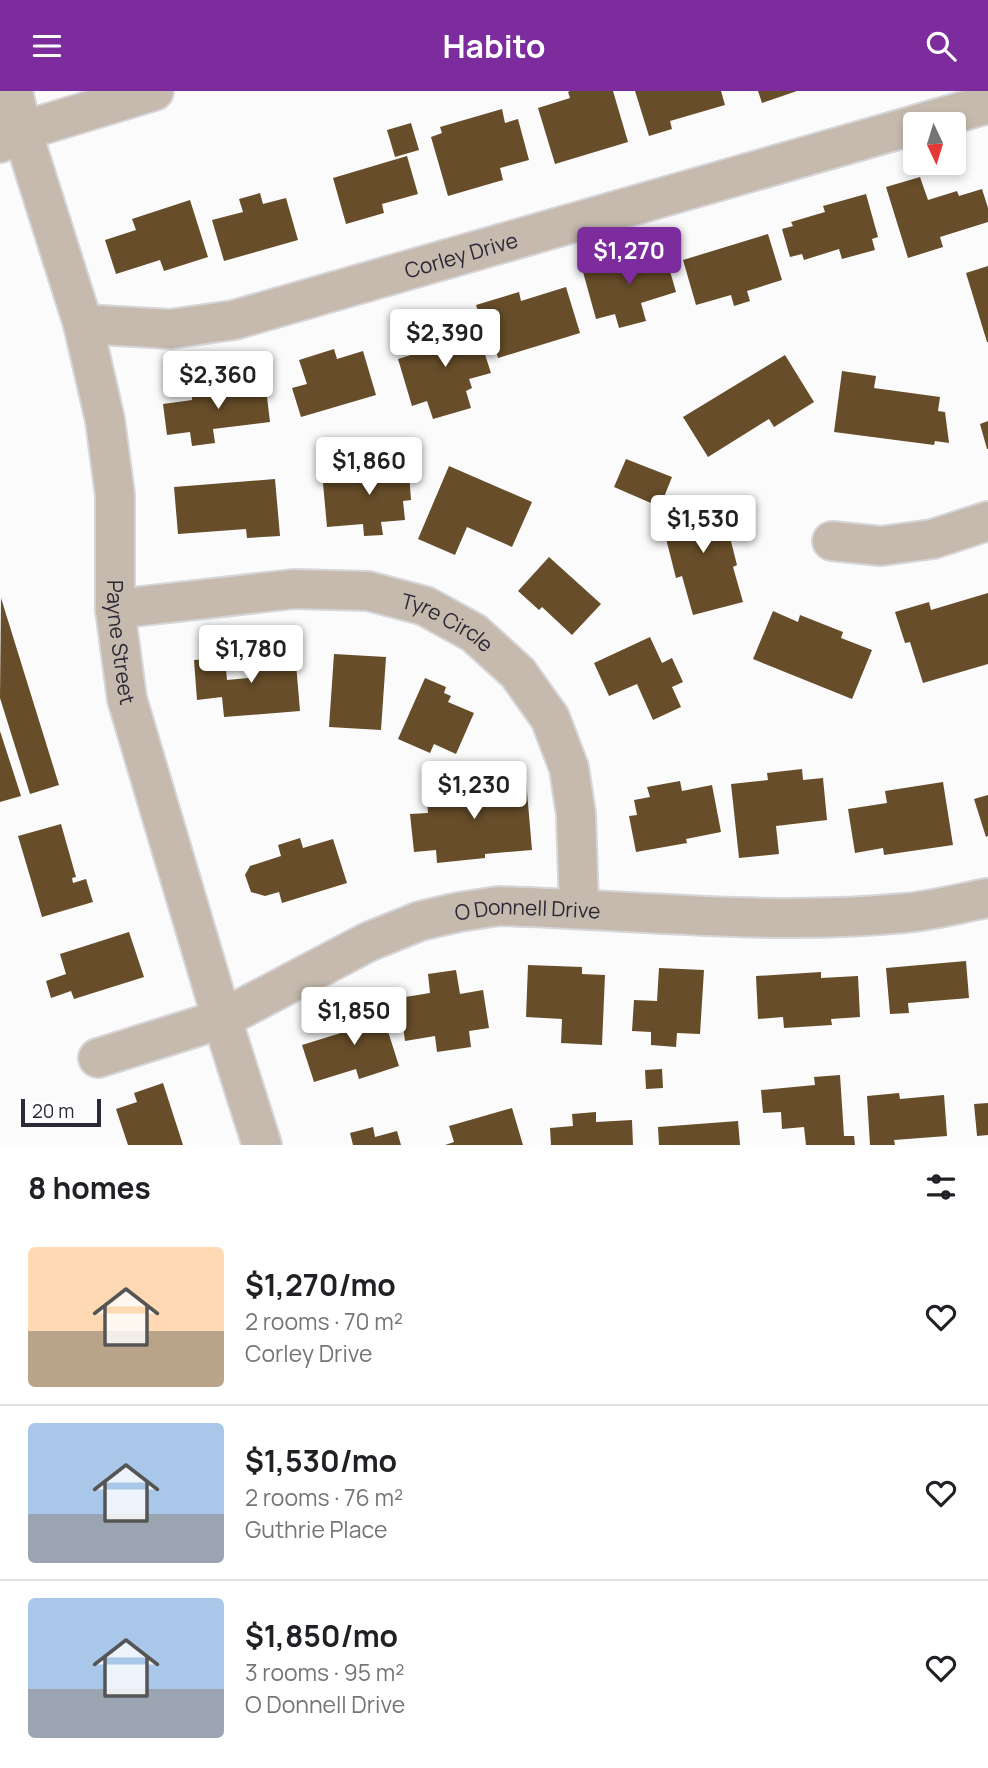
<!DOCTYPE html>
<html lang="en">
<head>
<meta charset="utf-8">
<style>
  body { margin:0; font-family:Manrope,sans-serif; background:#f6f6f6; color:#202124; height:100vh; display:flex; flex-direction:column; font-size:26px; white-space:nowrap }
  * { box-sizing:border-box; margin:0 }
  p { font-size:23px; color:#757577 }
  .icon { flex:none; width:38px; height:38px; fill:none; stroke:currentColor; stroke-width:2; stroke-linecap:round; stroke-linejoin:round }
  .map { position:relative; height:1054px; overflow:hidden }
  .details { display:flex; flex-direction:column; background:#fff; flex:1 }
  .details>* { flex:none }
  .needle { width:46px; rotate:176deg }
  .fabs { position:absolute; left:903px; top:21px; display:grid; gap:14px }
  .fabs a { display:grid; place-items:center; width:63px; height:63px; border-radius:7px; background:#fff; box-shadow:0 4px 10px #0003; font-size:35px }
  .scale { position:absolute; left:21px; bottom:18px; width:80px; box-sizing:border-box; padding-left:7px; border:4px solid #2c2835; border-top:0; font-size:19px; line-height:24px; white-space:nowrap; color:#2c2835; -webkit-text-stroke:5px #fff; paint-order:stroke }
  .price { position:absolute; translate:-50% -60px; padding:0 16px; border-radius:7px; background:#fff; color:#222; font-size:23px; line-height:46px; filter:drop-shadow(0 2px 4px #0008) }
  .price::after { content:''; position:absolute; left:50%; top:42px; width:21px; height:16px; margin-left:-10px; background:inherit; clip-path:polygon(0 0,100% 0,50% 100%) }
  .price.active { background:#7d2c9d; color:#fff }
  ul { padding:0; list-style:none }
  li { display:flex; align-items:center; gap:21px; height:175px; padding:0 28px }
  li+li { border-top:2px solid #e0e0e0 }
  li span { display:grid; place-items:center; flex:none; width:196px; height:140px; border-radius:7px; color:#555 }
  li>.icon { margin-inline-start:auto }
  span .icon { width:84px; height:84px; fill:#fffc; stroke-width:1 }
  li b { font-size:30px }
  h2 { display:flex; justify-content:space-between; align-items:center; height:84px; padding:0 28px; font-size:30px }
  header { display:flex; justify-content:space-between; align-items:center; height:91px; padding:0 28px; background:#7d2c9d; color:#fff; font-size:32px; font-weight:700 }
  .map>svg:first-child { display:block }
</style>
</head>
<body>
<header><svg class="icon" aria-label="menu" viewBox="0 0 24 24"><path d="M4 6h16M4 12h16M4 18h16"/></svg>Habito<svg class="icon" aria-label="search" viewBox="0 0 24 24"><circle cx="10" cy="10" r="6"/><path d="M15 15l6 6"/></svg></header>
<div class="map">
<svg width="988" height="1054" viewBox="0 0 988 1054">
  <rect width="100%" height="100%" fill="#fbfbfb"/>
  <!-- building -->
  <g fill="#674d29">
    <path d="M613,0l15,51 -73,22 -17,-56 32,-10 -2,-6 2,-1z"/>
    <path d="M635,0h86l4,14 -55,16 2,8 -23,7z"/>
    <path d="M758,0h39l-35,12z"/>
    <path d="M502,18l3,14 13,-4 11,41 -29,8 3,12 -55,16 -17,-59 11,-4 -2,-6z"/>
    <path d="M411,32l8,27 -24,7 -8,-27z"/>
    <path d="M407,65l11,38 -36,10 2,9 -38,11 -13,-46z"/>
    <path d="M920,86l8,23 29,-9 2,5 23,-7 6,19v14l-48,15 3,10 -35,11 -22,-71z"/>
    <path d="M260,102l3,11 23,-6 12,42 -74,21 -12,-41 31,-8 -4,-13z"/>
    <path d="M866,103l12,43 -6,2 3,11 -33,9 -3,-10 -35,11 -2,-6 -12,3 -8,-28 11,-3 -2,-4 34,-10 -2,-6z"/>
    <path d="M190,109l18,57 -44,14 -4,-11 -44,14 -11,-34 31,-10 -4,-11z"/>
    <path d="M768,143l14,46 -35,11 3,10 -16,5 -3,-11 -35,10 -13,-45z"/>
    <path d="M664,159l12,42 -35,11 5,18 -27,7 -4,-14 -19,5 -13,-47z"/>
    <path d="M988,175v76h-1l-21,-69z"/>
    <path d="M566,196l14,46 -82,25 -11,-39 -6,1 -5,-15 43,-13 2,9z"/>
    <path d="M457,224l8,25 14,-4 12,37 -22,6 3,9 -6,3 5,17 -38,11 -6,-18 -15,5 -14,-47 36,-11 -7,-24z"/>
    <path d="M334,258l3,10 26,-8 13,44 -75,22 -9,-29 15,-4 -8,-24z"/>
    <path d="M785,264l29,47 -40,25 -5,-8 -61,38 -25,-40z"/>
    <path d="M842,280l34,5 -2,12 66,9 -2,14 7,1 4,31 -14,-2 -1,4 -100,-13z"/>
    <path d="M265,289l5,42 -57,7 2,14 -23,3 -2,-14 -23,3 -4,-31 29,-4v-7l27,-3 -1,-4z"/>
    <path d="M988,330v28h-1l-7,-25z"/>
    <path d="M626,368l46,18 -12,30 -46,-20z"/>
    <path d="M408,369l3,40 -8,1 2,19 -24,2 2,13 -19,1 -1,-12 -36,3 -4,-44 22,-2 -1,-11 39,-4v-3z"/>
    <path d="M449,375l83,36 -20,45 -45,-20 -12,28 -37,-16z"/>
    <path d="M275,388l5,57 -33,2 -1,-9 -68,5 -4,-47z"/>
    <path d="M720,407l17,67 -4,2 10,35 -50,13 -11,-39 -6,2 -16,-63z"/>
    <path d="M549,466l52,47 -29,31 -30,-28 -3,3 -21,-19z"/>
    <path d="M988,502v71l-65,19 -13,-41 -5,1 -10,-31 34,-10 2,8z"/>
    <path d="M1,507l58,187 -29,9 -30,-96z"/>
    <path d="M773,520l25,11 2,-7 43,17 -2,6 31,12 -20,49 -99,-40z"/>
    <path d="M650,546l12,26 10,-5 11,24 -11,5 9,20 -28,13 -16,-36 -28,12 -15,-33z"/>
    <path d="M295,561l5,59 -76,6 -2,-20 -25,3 -3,-40 31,-2 2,22 21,-2 -1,-22z"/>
    <path d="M334,563l52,3 -5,73 -52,-3z"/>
    <path d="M425,587l21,9 -2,6 7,3 -3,6 26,11 -18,41 -22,-10 -4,9 -32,-14z"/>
    <path d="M0,640l21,65 -21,6z"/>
    <path d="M802,678l1,11 20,-2 4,42 -51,6 3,28 -40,4 -8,-74 37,-4 -1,-7z"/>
    <path d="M526,689l6,70 -47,4v4l-48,5 -1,-13 -22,2 -4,-38 18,-1 -2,-24z"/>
    <path d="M680,690l2,10 30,-6 9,47 -35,7 1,4 -51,9 -7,-36 8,-1 -3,-15 16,-3 -3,-10z"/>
    <path d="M943,691l10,63 -69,10 -1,-7 -28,5 -7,-44 39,-6 -2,-12z"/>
    <path d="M988,704v41l-2,1 -12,-38z"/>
    <path d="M61,733l15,53 -4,1 1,5 13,-4 7,23 -51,15 -24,-81z"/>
    <path d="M300,747l3,10 30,-9 14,44 -65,20 -3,-11 -14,4 -14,-4 -6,-17 5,-9 31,-10 -3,-11z"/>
    <path d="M129,841l15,45 -70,22 -3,-8 -20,7 -5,-17 20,-7 -6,-20z"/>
    <path d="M966,870l3,37 -61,5 1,10 -19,1 -4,-46z"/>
    <path d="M528,874l54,2v7l23,1 -3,70 -41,-2 1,-24 -36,-2z"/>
    <path d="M659,877l45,2 -4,64 -23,-1 -1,14 -25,-2v-13l-19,-1 2,-31 23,1z"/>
    <path d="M456,879l4,24 23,-4 6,38 -20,3 2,16 -34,5 -2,-16 -30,5 -6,-43 31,-5 -2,-19z"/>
    <path d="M821,881v6l37,-2 2,41 -29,2 1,6 -48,3 -1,-11 -25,2 -2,-43z"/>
    <path d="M379,912l20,63 -40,13 -3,-10 -42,13 -12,-37 42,-13 -5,-16z"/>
    <path d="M662,978l1,19 -17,1 -1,-19z"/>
    <path d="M840,984l4,61h10l1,9h-49l-2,-18 -22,2 -1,-17 -18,1 -2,-23 54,-5 -1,-8z"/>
    <path d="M163,992l20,62h-55l-12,-36 21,-7 -3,-9z"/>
    <path d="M899,1002l1,6 44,-4 3,41 -53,4 1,5h-25l-3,-49z"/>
    <path d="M988,1012v32l-11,1 -3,-32z"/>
    <path d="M512,1017l11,37h-78l9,-3 -5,-16z"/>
    <path d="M596,1021v10l36,-2 1,25h-82l-1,-17 23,-2 -1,-12z"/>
    <path d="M738,1030l2,24h-81l-1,-18z"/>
    <path d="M373,1036l2,10 22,-6 4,14h-48l-3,-12z"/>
  </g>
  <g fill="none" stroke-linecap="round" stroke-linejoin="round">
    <defs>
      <g id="minor">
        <path id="s1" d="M13,0l9,40 61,193 22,96 10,75v114l12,90 95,320 40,126"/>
        <path d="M918,33l70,-20"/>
        <path d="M0,52l22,-12 132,-40"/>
        <path id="s2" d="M83,233l87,5 64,-9 681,-195"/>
        <path d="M832,450l49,5 52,-7 55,-18"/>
        <path id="s3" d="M115,518l179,-20 74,2 57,15 49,27 44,40 32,45 19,50 7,46 3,94"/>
        <path id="s4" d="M98,967l124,-39 146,-77 52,-21 39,-9 40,-6c135,4 271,20 405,7 28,-2 56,-10 84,-15"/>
      </g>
    </defs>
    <!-- minor casing -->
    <use href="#minor" stroke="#d6d5d7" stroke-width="42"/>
    <!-- minor -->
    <use href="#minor" stroke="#c6baae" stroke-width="38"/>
  </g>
  <g text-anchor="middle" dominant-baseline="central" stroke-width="7" stroke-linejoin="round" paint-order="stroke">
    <!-- street labels -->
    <g font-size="21" fill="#2c2835" stroke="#fff">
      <text stroke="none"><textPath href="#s2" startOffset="388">Corley Drive</textPath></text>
      <text stroke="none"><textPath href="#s3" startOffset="340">Tyre Circle</textPath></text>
      <text stroke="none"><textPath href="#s1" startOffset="565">Payne Street</textPath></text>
      <text stroke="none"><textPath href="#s4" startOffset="460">O Donnell Drive</textPath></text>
    </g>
  </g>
</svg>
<div class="fabs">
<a><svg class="needle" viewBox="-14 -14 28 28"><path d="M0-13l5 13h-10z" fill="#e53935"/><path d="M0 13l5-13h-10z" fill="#757577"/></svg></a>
</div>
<div class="scale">20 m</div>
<b class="price active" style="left:629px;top:196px">$1,270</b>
<b class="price" style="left:445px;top:278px">$2,390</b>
<b class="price" style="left:218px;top:320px">$2,360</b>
<b class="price" style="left:369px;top:406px">$1,860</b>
<b class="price" style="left:703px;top:464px">$1,530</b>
<b class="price" style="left:251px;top:594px">$1,780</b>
<b class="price" style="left:474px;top:730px">$1,230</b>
<b class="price" style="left:354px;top:956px">$1,850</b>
</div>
<section class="details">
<h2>8 homes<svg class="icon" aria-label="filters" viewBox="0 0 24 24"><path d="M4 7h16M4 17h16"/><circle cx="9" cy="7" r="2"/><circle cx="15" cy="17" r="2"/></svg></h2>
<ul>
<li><span style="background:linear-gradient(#ffd9b3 60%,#b9a48a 0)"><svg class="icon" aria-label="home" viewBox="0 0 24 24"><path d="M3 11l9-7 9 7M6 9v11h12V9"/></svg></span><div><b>$1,270/mo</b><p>2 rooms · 70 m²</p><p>Corley Drive</p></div><svg class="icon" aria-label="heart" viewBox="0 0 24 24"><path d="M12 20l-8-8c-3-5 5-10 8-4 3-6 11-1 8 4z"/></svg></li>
<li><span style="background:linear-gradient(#a9c7e8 65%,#9aa5b1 0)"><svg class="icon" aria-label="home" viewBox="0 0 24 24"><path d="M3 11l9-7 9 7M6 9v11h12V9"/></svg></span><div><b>$1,530/mo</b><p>2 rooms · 76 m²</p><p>Guthrie Place</p></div><svg class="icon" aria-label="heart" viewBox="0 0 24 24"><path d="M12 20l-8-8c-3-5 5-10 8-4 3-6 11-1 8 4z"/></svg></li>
<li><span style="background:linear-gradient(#a9c7e8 65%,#9aa5b1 0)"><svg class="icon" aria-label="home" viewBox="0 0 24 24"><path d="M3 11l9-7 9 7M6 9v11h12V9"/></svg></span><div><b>$1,850/mo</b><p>3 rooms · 95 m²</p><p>O Donnell Drive</p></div><svg class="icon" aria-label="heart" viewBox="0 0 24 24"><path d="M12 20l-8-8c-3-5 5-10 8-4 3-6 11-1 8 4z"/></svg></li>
</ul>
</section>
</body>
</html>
